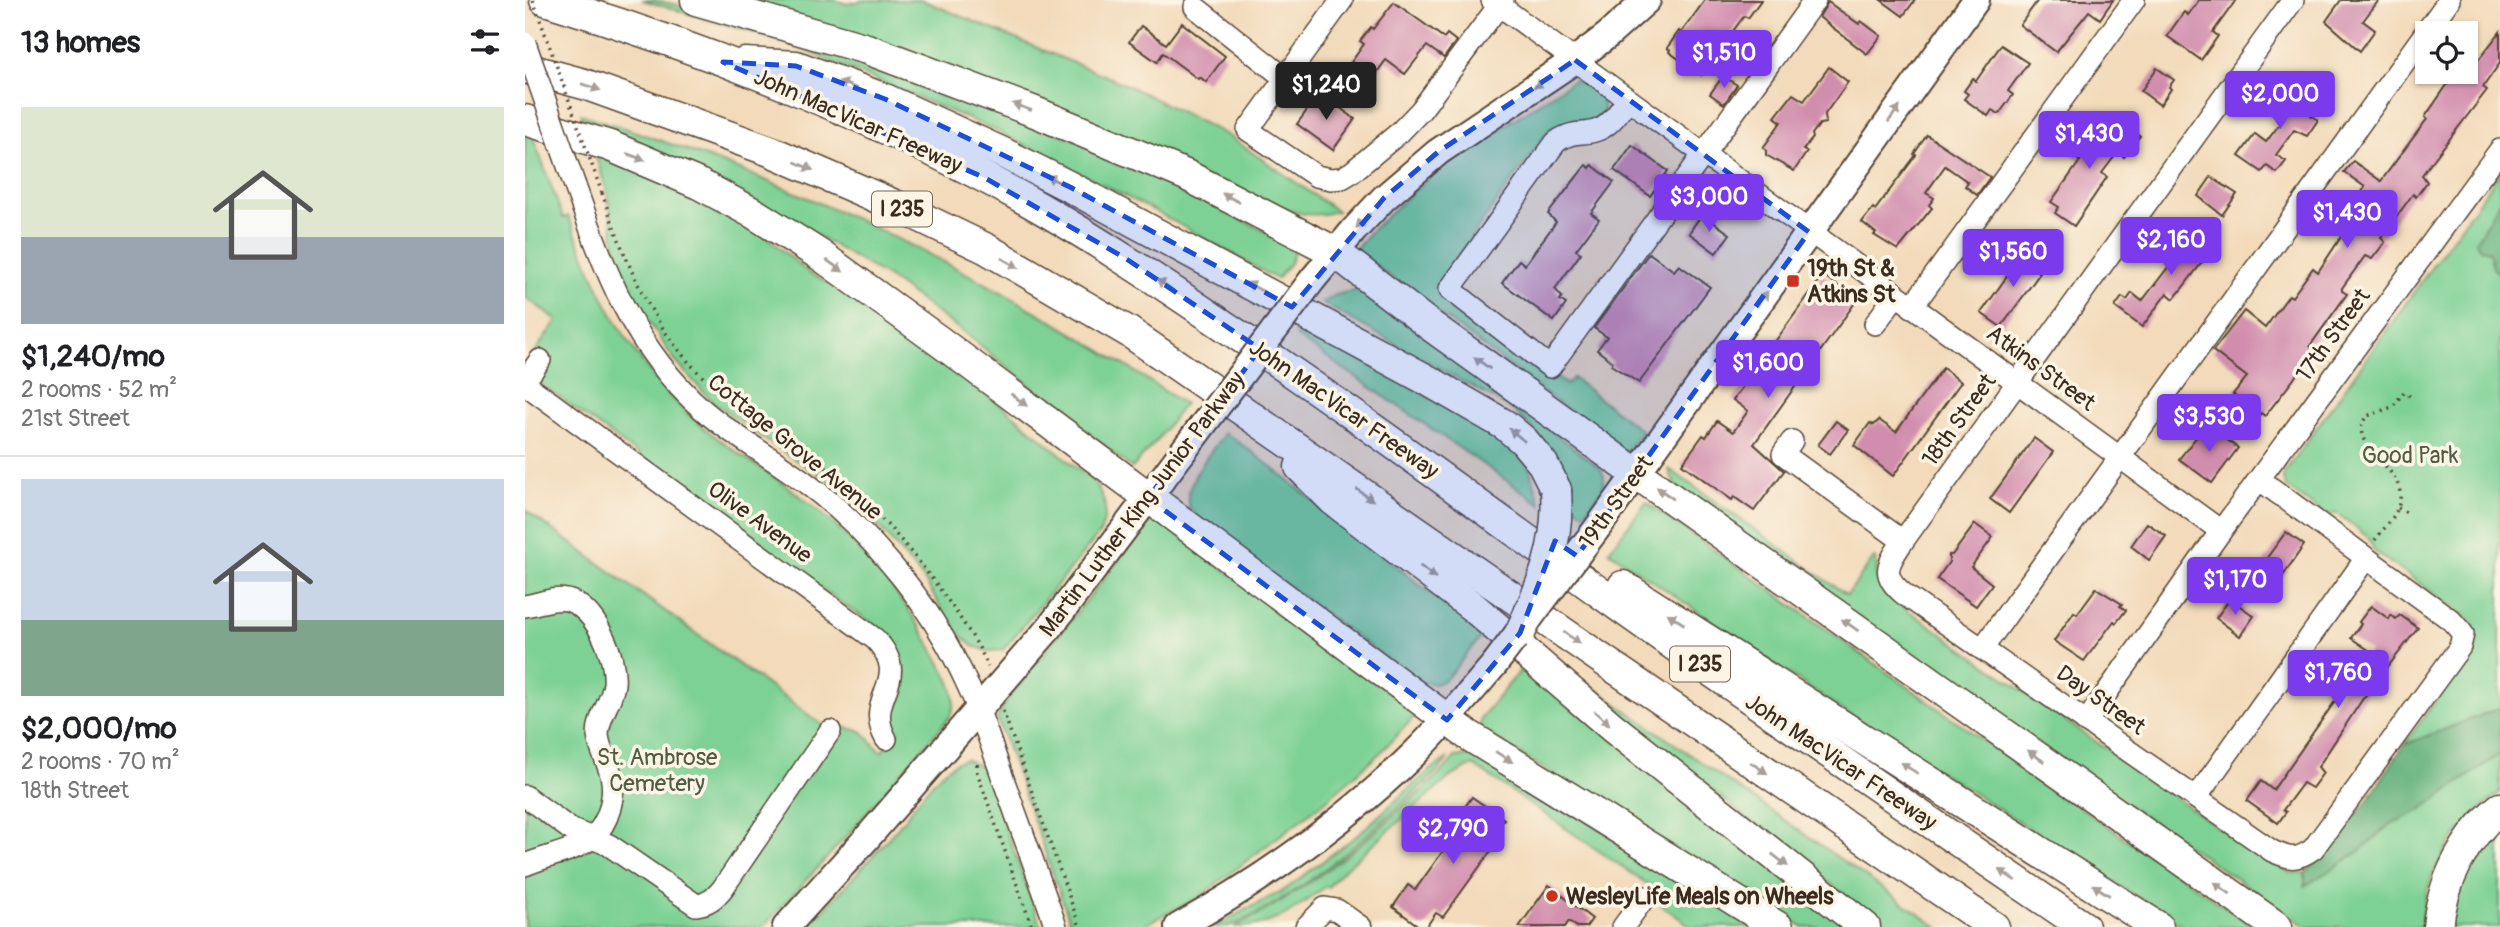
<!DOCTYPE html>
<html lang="en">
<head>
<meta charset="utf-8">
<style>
  body { margin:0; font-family:Pangolin,sans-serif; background:#f2f2f2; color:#202124; height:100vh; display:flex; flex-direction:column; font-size:26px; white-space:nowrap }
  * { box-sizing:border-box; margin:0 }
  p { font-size:23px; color:#757577 }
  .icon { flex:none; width:38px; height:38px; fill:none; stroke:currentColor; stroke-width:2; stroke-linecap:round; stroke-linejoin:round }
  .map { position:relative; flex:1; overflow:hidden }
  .panel { display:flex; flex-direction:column; background:#fff; width:525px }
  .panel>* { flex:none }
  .controls { position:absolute; left:1890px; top:21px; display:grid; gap:14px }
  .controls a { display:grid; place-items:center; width:63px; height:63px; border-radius:0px; background:#fff; box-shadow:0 2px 5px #0004; font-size:35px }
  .price { position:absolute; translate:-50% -60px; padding:0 16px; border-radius:7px; background:#7c3aed; color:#fff; font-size:23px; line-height:46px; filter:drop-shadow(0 2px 4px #0008) }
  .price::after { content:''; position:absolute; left:50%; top:42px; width:21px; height:16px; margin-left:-10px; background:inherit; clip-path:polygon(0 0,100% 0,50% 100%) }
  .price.selected { background:#222; color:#fff }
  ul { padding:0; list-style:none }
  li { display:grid; align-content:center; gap:14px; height:371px; padding:0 21px }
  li+li { border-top:2px solid #e0e0e0 }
  li span { display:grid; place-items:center; height:217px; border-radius:0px; color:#555 }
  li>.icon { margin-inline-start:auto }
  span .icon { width:126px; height:126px; fill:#fffc; stroke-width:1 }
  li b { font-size:30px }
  h2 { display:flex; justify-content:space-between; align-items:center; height:84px; padding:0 21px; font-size:30px }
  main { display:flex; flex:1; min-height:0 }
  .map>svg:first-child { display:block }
</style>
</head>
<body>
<main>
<section class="panel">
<h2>13 homes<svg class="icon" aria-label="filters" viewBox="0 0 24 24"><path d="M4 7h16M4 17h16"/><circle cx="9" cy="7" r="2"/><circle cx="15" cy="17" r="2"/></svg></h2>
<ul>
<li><span style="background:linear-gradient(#dfe7d0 60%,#9aa5b1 0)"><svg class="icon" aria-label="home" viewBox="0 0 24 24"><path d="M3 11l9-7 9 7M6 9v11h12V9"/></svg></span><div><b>$1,240/mo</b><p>2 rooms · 52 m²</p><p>21st Street</p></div></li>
<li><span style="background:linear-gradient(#c9d6e8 65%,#7fa58c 0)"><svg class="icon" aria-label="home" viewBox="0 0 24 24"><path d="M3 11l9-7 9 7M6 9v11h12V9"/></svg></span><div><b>$2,000/mo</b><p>2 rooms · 70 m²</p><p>18th Street</p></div></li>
</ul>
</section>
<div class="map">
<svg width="1975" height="927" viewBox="0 0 1975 927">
  <rect width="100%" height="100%" fill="#fcf5e5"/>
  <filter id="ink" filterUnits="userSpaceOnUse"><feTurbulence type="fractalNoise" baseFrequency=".0143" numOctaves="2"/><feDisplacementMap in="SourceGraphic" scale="14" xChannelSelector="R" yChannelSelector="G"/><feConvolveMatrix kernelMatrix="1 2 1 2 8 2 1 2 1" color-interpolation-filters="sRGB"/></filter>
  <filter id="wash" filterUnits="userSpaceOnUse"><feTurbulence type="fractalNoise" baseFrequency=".00686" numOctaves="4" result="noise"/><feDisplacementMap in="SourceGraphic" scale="28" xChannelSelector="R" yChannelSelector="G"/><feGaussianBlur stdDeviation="1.57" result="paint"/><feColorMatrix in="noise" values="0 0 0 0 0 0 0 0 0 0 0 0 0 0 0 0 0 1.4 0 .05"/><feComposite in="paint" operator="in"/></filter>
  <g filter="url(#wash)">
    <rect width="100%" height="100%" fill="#f2daba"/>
    <!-- green -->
    <g fill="#7dd194" stroke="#5c7e59" stroke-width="2">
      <path d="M117,0h13l31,7 143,42 279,103 188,95 -6,16 -13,16 -124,-69 -158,-80 -210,-88z"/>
      <path d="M216,0h94l12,4 18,-4h57l205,85 100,50 110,76c-17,5 -31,5 -48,-1z"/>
      <path d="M1049,80c16,4 34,18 28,36 -17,12 -35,0 -54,15l-112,155 131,99 6,-7 69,53 -16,20h-4l-267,-201 15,-18 48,-45 40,-31z"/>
      <path d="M56,114c217,68 415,162 603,290l-26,35 -26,29 -158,-128 -82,-60 -82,-49 -77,-42 -148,-62z"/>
      <path d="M0,128l5,1 33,89 5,-2c29,71 50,122 102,180 36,40 83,65 126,97 58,43 107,100 141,164 11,20 26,42 10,63l-103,119 -81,88h-238v-417l310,224 7,-7 19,4 20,21 17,-20c-16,-18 0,-37 7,-55 -5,-37 -26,-50 -55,-68l-313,-228 -2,-29 22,-32 -32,-23z"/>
      <path d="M70,154l154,68 59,50 69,39 132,100 86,72c12,19 13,29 5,50l-97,117 -15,1 -15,-5 -20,-18 -30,-50 -43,-50 -53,-48 -60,-39 -56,-41 -36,-39 -31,-47 -26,-48 -10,-71z"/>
      <path d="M1975,172v536l-96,37 69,-97c3,-13 1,-25 -10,-34l-89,-63 -5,-13 -31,-24h-14l-38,-27 -4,-11z"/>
      <path d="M832,290l19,8 224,170c12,16 -6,32 -16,45 -25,-18 -17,-27 -29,-52 -9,-21 -27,-37 -43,-52l-190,-106 13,-8z"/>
      <path d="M777,328l197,107 29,30 13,39 -245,-168z"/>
      <path d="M700,433l26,18 232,184 -37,44 -10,5 -19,-3 -218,-160c-3,-5 -8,-10 -10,-14 -8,-21 24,-58 36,-74z"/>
      <path d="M1144,469l178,126 27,-37 2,2 1,20 8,14 384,269 22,10h14v12l52,-32 33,-29 29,-13 81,-57v38c-42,34 -78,78 -78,135h-115l-314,-214 -312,-221 -10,-15z"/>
      <path d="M1121,502l378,267 231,158h-70l-352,-223 -224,-153z"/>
      <path d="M629,521l11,4 253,188 -38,40 -56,49 -125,95 -59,30h-68l-75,-209 10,-18 139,-174z"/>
      <path d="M998,667l327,260h-47l-324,-198 2,-11z"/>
      <path d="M1062,683l351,244h-53l-302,-239z"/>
      <path d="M938,756l17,1 283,170h-71l-35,-25 5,-8 -189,-129 -23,12 -110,96 -12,14h-3c-31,23 -50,40 -91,40 63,-31 119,-74 171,-122 17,-15 36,-30 50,-48z"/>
      <path d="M923,758c-7,12 -20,21 -30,31 -47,44 -128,115 -189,137 -5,1 -10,1 -16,1l73,-38 70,-53 74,-66z"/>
      <path d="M440,759l16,8 7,12 53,148h-233c30,-33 61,-66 90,-100 19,-22 38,-59 67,-68z"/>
      <path d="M1975,824v103h-53l15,-60z"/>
    </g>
    <!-- forest -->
    <g fill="#66b37e" stroke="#506e4e" stroke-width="2">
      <path d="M1975,201v74l-7,-7 -4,-16 -10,-5 -3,-6z"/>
      <path d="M1975,708v46l-81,57 -29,13 -33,29 -52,33v-13l23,-22 37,-47 39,-59z"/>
    </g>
    <g id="blocks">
      <!-- building -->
      <g fill="#d18dad">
        <path d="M1180,0h56l-13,18 -4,-2 -43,59 -32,-23 1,-2 -3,-2 12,-17 2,2z"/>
        <path d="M1356,0h34l-12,16z"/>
        <path d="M1513,0h75l-13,19 -11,-8 -33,41 -36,-27z"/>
        <path d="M1674,0h37l-23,32 5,4 -17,24 -34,-24 17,-24 4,3z"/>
        <path d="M1816,0h38l-16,21 12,9 -15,21 -34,-30z"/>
        <path d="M869,2l50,36 3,-4 9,7 -12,17 -17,-12 -22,28 -19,-14 -20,27 -21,-16 19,-27 -4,-3 11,-14 2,2z"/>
        <path d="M1303,2l31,22 2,-3 20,15 -14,18 -48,-37z"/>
        <path d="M657,23l43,33 -19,26 -6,-5 -2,2 -35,-26 -6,9 -28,-20 12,-16 25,18z"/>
        <path d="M1975,32v31l-17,24 4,3 -65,85 5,7 -11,15 -3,-3 -32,44 4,4 -13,17 -7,-3 -23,32v3l5,3 -37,52 3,3 -20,31 -28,36 -4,-3 -2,2 -26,-21 14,-17 -34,-26 31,-40 21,17 24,-33 3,2 21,-29 5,4 46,-70 -6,-5 7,-10 -21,-15 9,-11 28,20 46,-62 -2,-2 31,-45h13z"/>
        <path d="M1476,45l27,18 -20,28 5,4 -14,19 -7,-4 -4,6 -24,-17 4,-5 -4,-3 9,-13 3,3z"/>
        <path d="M1304,67l19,15 -23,32 1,9 -6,1 -8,10 1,4 -10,12 4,2 -13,19 -28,-16v-5l-3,-2 18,-26 -6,-5 18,-23 11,7z"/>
        <path d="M1632,68l17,12 -5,7 2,2 -11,16 -19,-14z"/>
        <path d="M1198,76l14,9 -13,19 -14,-10z"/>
        <path d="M1756,87l34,23 -4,5 7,5 -11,16 -13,-6 -18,25 10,6 -9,12 -10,-7 -5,6 -23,-16 16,-22 11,8 16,-21 -16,-13z"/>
        <path d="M795,93l35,26 -22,31 -36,-26z"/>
        <path d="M1595,122l20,14 -16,21 -6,-5 -16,21 5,4 -33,49 -19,-13 4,-6 -8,-5 29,-41 -26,-19 9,-12 33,24z"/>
        <path d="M1402,135l63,42 -13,18 -12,-9 3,-4 -23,-16 -19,27 8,5 -5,7 3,3 -34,42 -24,-15 2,-2 -14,-11 11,-14 2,2 41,-55 -2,-1z"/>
        <path d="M1107,145l36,26 -18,25 -36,-26z"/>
        <path d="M1061,165l4,3 2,-3 22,17 -23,31 8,6 -23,31 5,3 -26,36 7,8 -2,3 6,4 -12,17 -52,-38 17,-23 6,5 1,-2 30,-41 -8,-8z"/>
        <path d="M1686,177l26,17 -15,21 -24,-19z"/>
        <path d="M1177,214l28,20 -14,19 -27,-20z"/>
        <path d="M1678,226l17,13 -46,60 -7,-6 -25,34 -27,-20 7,-10 5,3 5,-7 10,8 27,-35 -5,-4 12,-16 6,4 5,-7 2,2z"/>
        <path d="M1504,251l13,10 -6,9 4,3 -39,54 -20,-14 39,-55 3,2z"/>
        <path d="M1124,253l25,18 5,-6 31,22 -71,96 -28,-18 2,-3 -16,-12 10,-13 -13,-9z"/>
        <path d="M1298,275l34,25 -103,144 30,27 -30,40 -20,-14 -2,3 -50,-36 21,-29 3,2 11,-16 16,11 15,-21 -15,-11z"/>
        <path d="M1418,368l18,14 -68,94 -39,-31 16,-22 4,2 5,-5 17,12z"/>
        <path d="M1311,421l12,9 -18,24 -12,-9z"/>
        <path d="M1681,425l32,23 -26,35 -33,-24z"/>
        <path d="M1509,438l19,14 -44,61 -19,-14z"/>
        <path d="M1622,523l19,13 -17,24 -18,-14z"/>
        <path d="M1450,524l18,13 -22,30 21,17 -16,22 -39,-27 12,-17v-7h3z"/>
        <path d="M1761,532l18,13 -22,32 -19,-14z"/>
        <path d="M1571,588l26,16 -2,2 6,4 -10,13 -2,-2 -30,40 -30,-20 20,-29 3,2z"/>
        <path d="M1705,599l24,17 -14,20 -24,-18z"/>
        <path d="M1846,606l18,13 2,-4 5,4 4,-4 18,13 -56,72 -44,67 5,6 -11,15 -9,-5 -20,27 3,2 -8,11 -31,-22 14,-20 12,9 97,-139 -19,-13 10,-14 -2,-2z"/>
        <path d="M947,797l32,22 -12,16 7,5 -56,77 -7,-4 -10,14h-6l-27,-20 15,-22 7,5 48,-67 -6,-5z"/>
        <path d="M1024,885l43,34 -6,8h-9l-8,-6 -4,6h-46z"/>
      </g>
    </g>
  </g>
  <g filter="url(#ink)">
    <use href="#blocks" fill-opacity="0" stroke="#564435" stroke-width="2"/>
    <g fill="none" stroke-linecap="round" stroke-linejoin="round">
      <defs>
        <g id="minor">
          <path d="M817,0l-94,130 68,46 15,3 11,-1 10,-6 48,-40 21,-22 82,-110"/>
          <path d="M967,0l729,531"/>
          <path d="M670,7l91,72"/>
          <path d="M1102,100c-7,10 -15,24 -27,29 -17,8 -24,-1 -44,13l-106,147 100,78 265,-367"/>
          <path d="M50,186c30,85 58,162 127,223 32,28 70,48 104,74 31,23 59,50 84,80 32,37 59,80 79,125 15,32 25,66 37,99 17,47 34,93 50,140"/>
          <path d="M1387,307l222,-307"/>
          <path d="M1350,324l21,-29"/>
          <path d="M0,381l15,-21"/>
          <path d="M0,384l350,255c40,42 -13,57 11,100"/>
          <path d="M1267,441l-9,13 120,87"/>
          <path d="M1735,480l191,140 12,14 -3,13 -147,202c-17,12 -23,10 -41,2l-367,-256c-26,-21 -17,-31 -2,-54l390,-541"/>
          <path d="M0,606c15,-2 27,-9 42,-6 28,7 50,57 47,84 -2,18 -16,32 -16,51 1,11 6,20 10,31 9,21 4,48 -10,66 -16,19 -51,23 -73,33"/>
          <path d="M1457,649l467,-649"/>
          <path d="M1561,722l135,-191 279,-381"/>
          <path d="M0,796l45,33 39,16 87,60c12,-1 19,-7 27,-17l107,-157"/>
          <path d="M1671,798l170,-240"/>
          <path d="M781,927l19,-19 12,2 24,17"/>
          <path d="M1098,927l22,-30"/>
        </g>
        <g id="major">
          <path d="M788,279l41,-49 30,-32 54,-46 137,-92 33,-25 39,-35"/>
          <path d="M1076,523l375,-523"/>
          <path d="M261,927l81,-89 183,-211 131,-173"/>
          <path d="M653,927c86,-48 167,-105 237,-174 28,-28 53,-58 79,-88"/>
        </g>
        <g id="highway">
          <path d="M20,0c167,51 332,117 485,202 69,39 134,83 199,127 128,86 252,178 377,268 158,113 318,221 478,330"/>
          <path d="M171,0l171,49 168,63 151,63 149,77 92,71 210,151 640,453"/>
          <path d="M220,63l51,3 89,33 118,54 67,34 359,194 76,44 19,16 19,23 13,26"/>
          <path d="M0,68l59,16 186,67 138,60 79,38 142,83 474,328 391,267"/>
          <path d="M0,120l85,26 89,38 56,30 65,41 119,86 529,394 310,192"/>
          <path d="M775,467l33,33 140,107 139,120 253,200"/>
          <path d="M1098,586l535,341"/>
          <path d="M1913,927c4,-45 27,-90 62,-119"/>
        </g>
      </defs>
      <!-- minor casing -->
      <use href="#minor" stroke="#564435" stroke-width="24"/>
      <!-- major casing -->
      <use href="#major" stroke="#564435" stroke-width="30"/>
      <!-- highway casing -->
      <use href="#highway" stroke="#564435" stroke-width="33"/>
      <!-- path -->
      <g stroke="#564435" stroke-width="3.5" stroke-dasharray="2 5" stroke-linecap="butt">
        <path d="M77,193c22,64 46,127 94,177 39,41 85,63 128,96 52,41 95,92 132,146 12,18 24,34 32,55"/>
        <path d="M1873,508l9,5"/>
        <path d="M1850,540c7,-10 21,-23 24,-36 11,-37 -57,-57 -32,-88l25,-9 12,-15 6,4"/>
        <path d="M478,711l77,216"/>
        <path d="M452,764v8l55,155"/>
      </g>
      <!-- minor -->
      <use href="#minor" stroke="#fff" stroke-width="21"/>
      <!-- major -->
      <use href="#major" stroke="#fff" stroke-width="26"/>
      <!-- highway -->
      <use href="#highway" stroke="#fff" stroke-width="30"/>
      <defs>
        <path id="minor-bridge" d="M0,43l50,143"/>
        <g id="major-bridge">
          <path d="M656,454l132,-175"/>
          <path d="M969,665l107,-142"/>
        </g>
        <path id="highway-bridge" d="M995,633c22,-48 40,-88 36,-143"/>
      </defs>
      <!-- minor-bridge casing -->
      <use href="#minor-bridge" stroke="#564435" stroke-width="24" stroke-linecap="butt"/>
      <!-- major-bridge casing -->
      <use href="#major-bridge" stroke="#564435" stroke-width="30" stroke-linecap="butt"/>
      <!-- highway-bridge casing -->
      <use href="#highway-bridge" stroke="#564435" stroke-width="33" stroke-linecap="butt"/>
      <!-- path-bridge -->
      <path stroke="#564435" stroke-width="3.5" stroke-dasharray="2 5" stroke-linecap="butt" d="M8,0l69,193"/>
      <!-- minor-bridge -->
      <use href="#minor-bridge" stroke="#fff" stroke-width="21"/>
      <!-- major-bridge -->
      <use href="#major-bridge" stroke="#fff" stroke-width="26"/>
      <!-- highway-bridge -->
      <use href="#highway-bridge" stroke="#fff" stroke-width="30"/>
    </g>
    <!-- one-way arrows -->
    <defs><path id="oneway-solid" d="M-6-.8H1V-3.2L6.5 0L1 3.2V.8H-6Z" transform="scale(1.75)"/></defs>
    <g fill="#a79f9a">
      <use href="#oneway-solid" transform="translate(1017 82) rotate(146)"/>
      <use href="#oneway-solid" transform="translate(323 85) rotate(-159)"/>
      <use href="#oneway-solid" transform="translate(66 87) rotate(19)"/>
      <use href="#oneway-solid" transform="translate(497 107) rotate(-160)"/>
      <use href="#oneway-solid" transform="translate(1369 114) rotate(-54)"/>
      <use href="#oneway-solid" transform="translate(111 157) rotate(21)"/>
      <use href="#oneway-solid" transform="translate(279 166) rotate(24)"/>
      <use href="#oneway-solid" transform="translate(530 180) rotate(-153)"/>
      <use href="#oneway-solid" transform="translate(706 198) rotate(-153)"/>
      <use href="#oneway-solid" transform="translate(838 221) rotate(133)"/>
      <use href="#oneway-solid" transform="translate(485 263) rotate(30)"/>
      <use href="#oneway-solid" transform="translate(310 266) rotate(35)"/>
      <use href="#oneway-solid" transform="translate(640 285) rotate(-146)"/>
      <use href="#oneway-solid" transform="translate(730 287) rotate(-152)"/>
      <use href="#oneway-solid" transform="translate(1237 299) rotate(-54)"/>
      <use href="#oneway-solid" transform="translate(957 363) rotate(-144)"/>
      <use href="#oneway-solid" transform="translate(494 400) rotate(37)"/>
      <use href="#oneway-solid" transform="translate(992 435) rotate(-140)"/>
      <use href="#oneway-solid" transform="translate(1140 493) rotate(-145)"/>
      <use href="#oneway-solid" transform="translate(840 495) rotate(35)"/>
      <use href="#oneway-solid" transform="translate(903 572) rotate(37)"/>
      <use href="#oneway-solid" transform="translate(1151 619) rotate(-147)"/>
      <use href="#oneway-solid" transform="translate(1325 625) rotate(-145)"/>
      <use href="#oneway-solid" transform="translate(1047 638) rotate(35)"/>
      <use href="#oneway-solid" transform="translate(1077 718) rotate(41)"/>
      <use href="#oneway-solid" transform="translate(1511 756) rotate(-145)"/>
      <use href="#oneway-solid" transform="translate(979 757) rotate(32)"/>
      <use href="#oneway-solid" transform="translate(1234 768) rotate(34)"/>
      <use href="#oneway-solid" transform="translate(1384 768) rotate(-148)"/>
      <use href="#oneway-solid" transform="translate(1255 860) rotate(38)"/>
      <use href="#oneway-solid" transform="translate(1482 875) rotate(-146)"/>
      <use href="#oneway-solid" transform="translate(1697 888) rotate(-145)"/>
      <use href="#oneway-solid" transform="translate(1576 890) rotate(-147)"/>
    </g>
  </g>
  <!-- marked area -->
  <path fill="#1d4ed8" fill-opacity="0.2" stroke="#1d4ed8" stroke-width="5" stroke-dasharray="14 9" stroke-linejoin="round" d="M1050,60l234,172 -232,324 -22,-15 -35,92 -73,87 -299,-222 112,-149 -135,-91 -140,-80 -262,-116 73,4 89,33 185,88 222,120 92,-109 54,-46z"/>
  <!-- markers -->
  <g fill="#c8321e" stroke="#fcf5e5" stroke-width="2.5">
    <rect x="1261" y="274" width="14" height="14" rx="3.5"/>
    <circle cx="1027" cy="896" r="7"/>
  </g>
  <g text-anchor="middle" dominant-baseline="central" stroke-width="7" stroke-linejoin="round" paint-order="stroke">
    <!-- shield labels -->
    <g fill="#fcf5e5" stroke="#75675a" stroke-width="2">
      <rect x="347" y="191.5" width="60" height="35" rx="5"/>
      <rect x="1145" y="646.5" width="60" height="35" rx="5"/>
    </g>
    <g font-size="21" font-weight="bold" fill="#3b2a1e">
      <text x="377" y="209">I 235</text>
      <text x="1175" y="664">I 235</text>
    </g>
    <!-- street labels -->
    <g font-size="23" fill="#3b2a1e" stroke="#fcf5e5">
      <text transform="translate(333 121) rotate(24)">John MacVicar Freeway</text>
      <text transform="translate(1808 335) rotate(-54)">17th Street</text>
      <text transform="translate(1516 368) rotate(36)">Atkins Street</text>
      <text transform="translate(819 409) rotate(35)">John MacVicar Freeway</text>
      <text transform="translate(1434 420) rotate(-54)">18th Street</text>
      <text transform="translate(270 447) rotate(39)">Cottage Grove Avenue</text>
      <text transform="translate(1091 502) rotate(-54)">19th Street</text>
      <text transform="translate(617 504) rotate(-53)">Martin Luther King Junior Parkway</text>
      <text transform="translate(235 522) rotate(36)">Olive Avenue</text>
      <text transform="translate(1576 700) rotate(35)">Day Street</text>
      <text transform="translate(1316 762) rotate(34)">John MacVicar Freeway</text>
    </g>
    <!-- poi labels -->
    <g font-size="23" font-weight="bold" fill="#3b2a1e" stroke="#fcf5e5" text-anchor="start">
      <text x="1282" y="268">19th St &amp;<tspan x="1282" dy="26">Atkins St</tspan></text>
      <text x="1041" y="896">WesleyLife Meals on Wheels</text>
    </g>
    <!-- park labels -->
    <g font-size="23" fill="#4f5c41" stroke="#fcf5e5">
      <text x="1885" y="455">Good Park</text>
      <text x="132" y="757">St. Ambrose<tspan x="132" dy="26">Cemetery</tspan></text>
    </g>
  </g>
</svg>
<div class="controls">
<a><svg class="icon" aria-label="locate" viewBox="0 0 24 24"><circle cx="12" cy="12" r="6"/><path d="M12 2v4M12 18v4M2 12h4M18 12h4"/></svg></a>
</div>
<b class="price" style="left:1199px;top:90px">$1,510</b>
<b class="price selected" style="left:801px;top:122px">$1,240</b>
<b class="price" style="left:1755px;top:131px">$2,000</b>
<b class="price" style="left:1564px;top:171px">$1,430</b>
<b class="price" style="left:1184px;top:234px">$3,000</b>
<b class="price" style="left:1822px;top:250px">$1,430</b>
<b class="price" style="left:1646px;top:277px">$2,160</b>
<b class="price" style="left:1488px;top:289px">$1,560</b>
<b class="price" style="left:1243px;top:400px">$1,600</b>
<b class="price" style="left:1684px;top:454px">$3,530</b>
<b class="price" style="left:1710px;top:617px">$1,170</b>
<b class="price" style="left:1813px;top:710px">$1,760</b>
<b class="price" style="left:928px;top:866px">$2,790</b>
</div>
</main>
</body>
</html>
